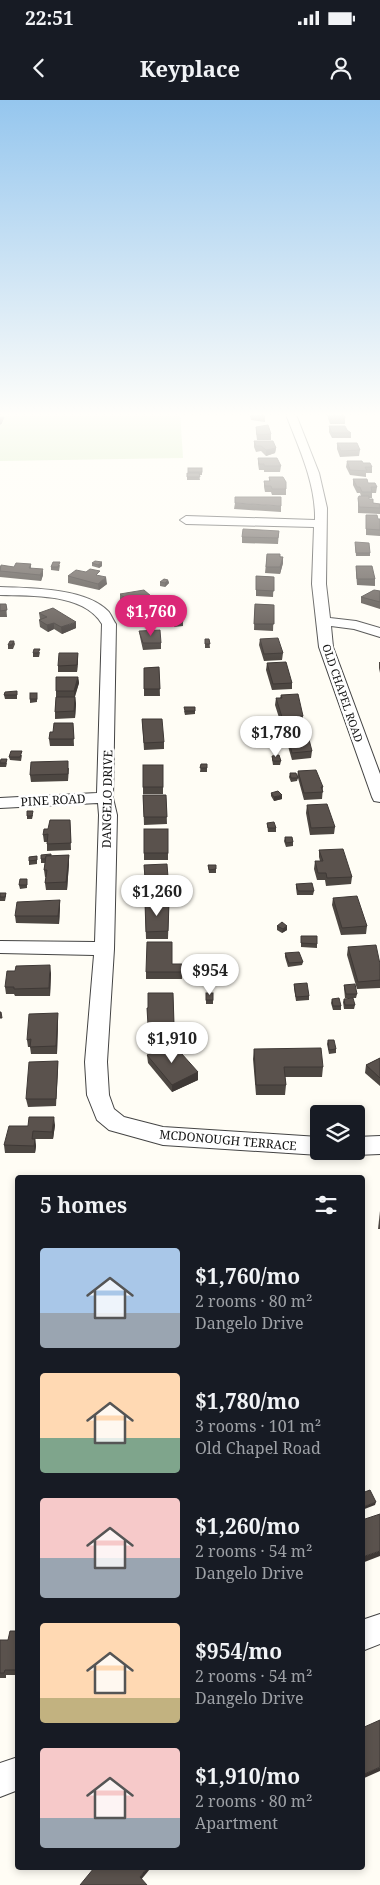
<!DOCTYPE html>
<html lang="en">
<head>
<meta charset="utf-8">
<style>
  body { margin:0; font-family:"Noto Serif",serif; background:#242831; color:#f1f3f6; height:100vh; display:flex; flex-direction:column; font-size:19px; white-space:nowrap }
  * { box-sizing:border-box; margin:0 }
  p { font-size:16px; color:#9ea1a6 }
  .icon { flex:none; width:28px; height:28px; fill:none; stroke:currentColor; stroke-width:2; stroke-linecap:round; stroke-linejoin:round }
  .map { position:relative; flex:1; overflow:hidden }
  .side { position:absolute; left:15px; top:1075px; width:350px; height:695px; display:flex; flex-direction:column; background:#171b24; border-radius:5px; box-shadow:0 2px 8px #0003 }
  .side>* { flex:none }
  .fabs { position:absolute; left:310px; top:1005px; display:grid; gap:10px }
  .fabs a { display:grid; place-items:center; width:55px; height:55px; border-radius:5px; background:#171b24; box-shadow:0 2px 8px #0003; font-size:25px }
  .price { position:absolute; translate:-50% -42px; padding:0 11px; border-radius:18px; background:#fff; color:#222; font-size:16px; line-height:32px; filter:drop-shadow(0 1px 2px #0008) }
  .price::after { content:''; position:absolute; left:50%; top:30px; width:15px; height:11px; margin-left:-8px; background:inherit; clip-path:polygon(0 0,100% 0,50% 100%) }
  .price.active { background:#db2777; color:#fff }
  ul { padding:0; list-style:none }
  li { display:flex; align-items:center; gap:15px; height:125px; padding:0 25px }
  li span { display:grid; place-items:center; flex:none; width:140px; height:100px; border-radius:5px; color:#555 }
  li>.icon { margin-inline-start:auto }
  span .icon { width:60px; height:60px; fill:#fffc; stroke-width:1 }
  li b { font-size:21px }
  h2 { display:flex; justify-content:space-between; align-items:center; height:60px; padding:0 25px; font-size:21px }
  .status { display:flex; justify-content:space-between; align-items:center; height:35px; padding:0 25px; background:#171b24; direction:ltr }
  .status svg { height:14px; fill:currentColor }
  header { display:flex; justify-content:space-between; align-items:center; height:65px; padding:0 25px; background:#171b24; font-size:22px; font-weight:700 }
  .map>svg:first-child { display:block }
</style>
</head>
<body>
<div class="status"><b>22:51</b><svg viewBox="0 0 49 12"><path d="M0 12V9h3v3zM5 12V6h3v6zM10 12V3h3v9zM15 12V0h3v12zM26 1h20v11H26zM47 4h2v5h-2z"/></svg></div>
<header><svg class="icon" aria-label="back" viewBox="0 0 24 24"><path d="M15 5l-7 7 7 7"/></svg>Keyplace<svg class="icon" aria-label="person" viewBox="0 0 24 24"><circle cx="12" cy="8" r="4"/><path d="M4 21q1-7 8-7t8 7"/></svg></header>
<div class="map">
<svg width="380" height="1785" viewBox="0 0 380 1785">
  <rect width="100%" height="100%" fill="#fffdf5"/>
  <!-- green -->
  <path fill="#d5ebbd" d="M0,312h180l3,46 -183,3z"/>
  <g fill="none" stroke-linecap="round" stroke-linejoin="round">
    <defs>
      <g id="minor">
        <path d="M285,312h10l24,61 8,35 -1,76 4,34 26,3 24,7v9l-26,-8 -23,-3 2,21 47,127v28l-6,-1 -2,-4 -53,-150 -7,-63 2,-57 -128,-3 -6,-4 6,-4 129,4c1,-37 -17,-74 -30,-108z"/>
        <path d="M0,487c30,1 86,1 108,24 3,3 5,9 8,13l-3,174 4,17 -3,134 -7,113 2,33 5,14 10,8 39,10 156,10v14l8,1 -8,3 -156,-10 -54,-15 -12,-10 -10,-25 -2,-33 9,-107 -94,-2v-12l95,1 4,-127 -1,-12 -98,5v-10l97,-5 5,-169c-18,-31 -71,-28 -102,-29z"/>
        <path d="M380,1036v18l-24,1 -9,-4h9v-14z"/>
        <path d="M380,1514v30l-18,7v-31z"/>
        <path d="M18,1657v33l-18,7v-34z"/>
      </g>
    </defs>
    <!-- minor casing -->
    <use href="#minor" stroke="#444" stroke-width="2"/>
    <!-- minor -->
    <use href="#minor" fill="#fff" fill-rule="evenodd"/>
  </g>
  <!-- wall -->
  <g fill="#4d4742">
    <path d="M249,312h15l1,4v6l-14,-2z"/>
    <path d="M326,312h17l2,6v6h-15z"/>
    <path d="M329,326l18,4 4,3v5h-19l-3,-6z"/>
    <path d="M256,327l15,7v6h-14l-1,-8z"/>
    <path d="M254,341l22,7 -1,5 -9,3 -5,-5 -5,1 -2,-5z"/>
    <path d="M337,343l23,7 -1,6 -19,1 -3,-8z"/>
    <path d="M258,358l23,8 -1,6h-16v-2h-5l-1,-6z"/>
    <path d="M347,361l16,2 9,4v6h-6v4l-16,-2 -4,-8z"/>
    <path d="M188,368h14v7h-3l1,5h-13v-7h1z"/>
    <path d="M269,377l17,5v13h-14l-1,-3h-6l-1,-5v-6h5z"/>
    <path d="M353,379l15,4 9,4 -1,6h-4v5h-3v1l4,4 7,1v10l-22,-1v-15l3,-2 -1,-3h-3l-4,-8z"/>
    <path d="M235,403l46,3v6l-47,-3z"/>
    <path d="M366,415l12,4h2v17l-14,-1z"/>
    <path d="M279,431l-1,13 -36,-1v-6z"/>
    <path d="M355,442l15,11v3h-14z"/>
    <path d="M267,454l16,3v6l-3,11 -15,-1z"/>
    <path d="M102,462v4l-3,2 -7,-2v-3z"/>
    <path d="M31,464v4l12,7 -2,6 -41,-4v-11l14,1z"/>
    <path d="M60,465l-1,6 -8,-1v-3z"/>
    <path d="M356,466l19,13v7l-18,-1 -1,-13z"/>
    <path d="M68,476h33l6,8 -8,6 -31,-7z"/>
    <path d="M256,476l18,1 -1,20 -17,-1z"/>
    <path d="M168,480l1,3 -4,4 -5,-1v-4z"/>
    <path d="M380,491v18l-19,-6v-6z"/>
    <path d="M120,494l31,2v7l-3,1 1,1v6l-12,4 -17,-14z"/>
    <path d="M0,504h6l1,13h-7z"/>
    <path d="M255,504l19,1 -1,26 -19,-1z"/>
    <path d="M39,513l37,15 -14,6 -8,-5 -6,3 -8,-5 -1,-7h2l-1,-1z"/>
    <path d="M139,531l22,12v6l-18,1 -3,-13z"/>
    <path d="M205,539h4l1,9h-5z"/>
    <path d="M260,539l23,14 -1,7 -18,1 -5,-16z"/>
    <path d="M14,541l1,3 -2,5h-5v-4z"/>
    <path d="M40,552l-1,5h-6v-4z"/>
    <path d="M78,553v7l-1,12h-19v-6z"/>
    <path d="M379,562h1v11l-1,-5z"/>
    <path d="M267,563l25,20v6l-20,1 -6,-20z"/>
    <path d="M159,567l1,29h-16v-28z"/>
    <path d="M78,577l1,6 -4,14 1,7 -1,14 -20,1v-7l1,-15v-6z"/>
    <path d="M17,591v8h-12l-1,-4z"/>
    <path d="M37,593v9l-7,1v-4z"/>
    <path d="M281,595l22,21v7l-22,1 -6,-19 1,-7h4z"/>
    <path d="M195,607v7l-10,1 -1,-4z"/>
    <path d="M142,619l22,23v7l-20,1z"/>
    <path d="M73,623l1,23h-24l-1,-7 4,-7z"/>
    <path d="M286,629l26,22 -1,7 -19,2 -7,-24z"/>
    <path d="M22,655l-1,6 -11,-1 -1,-3z"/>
    <path d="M272,656l9,5 -1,4h-7l-1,-6z"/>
    <path d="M0,663h7l-1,4h-6z"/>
    <path d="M201,664h6v8h-7z"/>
    <path d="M163,665v29h-20v-7z"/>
    <path d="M69,668l-1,13 -37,1 -1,-7z"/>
    <path d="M298,671l25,16 -1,12 -18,1 -6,-22 -1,3 -6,1 -2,-5 1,-4 7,4z"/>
    <path d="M271,693l11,6 -8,2 -3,-5z"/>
    <path d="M143,695h23l1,29 -23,1z"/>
    <path d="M307,705l28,22 -1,7 -24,1 -4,-22z"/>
    <path d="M33,715l-1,4h-5v-3z"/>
    <path d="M70,720l1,30 -24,1v-9h-3l-1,-7 5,-6z"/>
    <path d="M267,723l9,5v4h-8z"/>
    <rect x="144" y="729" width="24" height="31"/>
    <path d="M285,737l8,5v4l-7,1 -2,-6z"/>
    <path d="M319,750l33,27 -1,7 -25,2 -1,-6h-8l-3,-11 1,-8h5l-1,-4z"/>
    <path d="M69,755v8l-2,27h-21l-1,-7 1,-6h-1l-1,-7 1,-7h-4v-4l10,-3z"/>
    <path d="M37,756v8l-8,1v-8z"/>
    <path d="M144,765l25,25v7l-23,1z"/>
    <path d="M208,765h8v8h-7z"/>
    <path d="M27,779v9l-7,1 -1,-4z"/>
    <path d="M296,784l18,7 -1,4h-16l-1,-7z"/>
    <path d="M0,793h6v3l-1,5h-5z"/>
    <path d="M333,798l34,28 -1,8 -25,1 -9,-30z"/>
    <path d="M60,800v7l-1,17 -43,-1 -1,-7z"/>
    <path d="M169,802l-1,37h-22l-1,-36z"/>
    <path d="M277,826h10v4l-5,3 -5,-3z"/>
    <path d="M301,836l16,8v4l-16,-1z"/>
    <path d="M348,847l32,17v24l-23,1 -10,-34z"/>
    <path d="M285,853l18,9 -1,3 -14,2 -3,-10z"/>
    <path d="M172,864h10v15h-36v-7z"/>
    <path d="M51,873l-1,23h-35l-1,-2h-8l-1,-7z"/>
    <path d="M294,884l15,12v4l-13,1 -2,-13z"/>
    <path d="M344,885l13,9 -1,4h-11l-1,-10z"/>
    <path d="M173,893l1,39h-25l-2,-24h1z"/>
    <rect x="206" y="893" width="7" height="11"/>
    <path d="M332,899l9,7v4h-8l-2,-7z"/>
    <path d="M344,899l11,6 -1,4h-10l-1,-7z"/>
    <path d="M58,921l-1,33h-26l-1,-7h-2l-1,-7z"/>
    <rect x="182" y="924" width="10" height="10"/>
    <path d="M328,940l8,9v4l-7,1 -2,-10z"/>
    <path d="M254,949l69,18 -1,10h-37l1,8 -1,10h-29l-3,-36z"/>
    <path d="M147,955l51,17v8l-26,12 -24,-29z"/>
    <path d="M380,958v28l-15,-13 1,-8z"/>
    <path d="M58,961v8l-2,37 -28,1 -2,-8z"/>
    <path d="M55,1025l-2,14h-19h1l1,7 -1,7h-30l-1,-8 24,-19z"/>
    <path d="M380,1111v18h-2z"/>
    <path d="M18,1531v44h-12v3h-6v-38h8z"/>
  </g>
  <!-- shaded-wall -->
  <g fill="#3f3936">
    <path d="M276,348l-1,5 -9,3v-6z"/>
    <path d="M283,457v6l-3,11v-7z"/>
    <path d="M102,462v4l-3,2 -1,-3z"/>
    <path d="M43,469v6l-2,6 -1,-6z"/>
    <path d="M106,477l1,7 -8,6 -1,-6z"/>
    <path d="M168,480l1,3 -4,4v-4z"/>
    <path d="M151,496v7l-8,3v-6z"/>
    <path d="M149,505v6l-12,4v-7z"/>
    <path d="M76,522v6l-14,6 -1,-7z"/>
    <path d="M183,522v4l-9,1v-4z"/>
    <path d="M54,523v6l-6,3 -1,-7z"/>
    <path d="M78,553v7l-1,12v-7z"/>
    <path d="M78,577l1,6 -5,15v-7z"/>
    <path d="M75,597l1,7 -1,14 -1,-7z"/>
    <path d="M282,695v4l-8,2v-4z"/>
    <path d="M69,755v8l-2,27 -1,-8z"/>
    <path d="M60,800v7l-1,17 -1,-8z"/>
    <path d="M287,826v4l-5,3 1,-4z"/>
    <path d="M50,865l1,8 -1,23 -1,-8z"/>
    <path d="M58,913v8l-1,33 -1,-8z"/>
    <path d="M198,972v8l-26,12v-7z"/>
    <path d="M54,1017l1,8 -2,14 -1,-7z"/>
    <path d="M35,1039l1,7 -1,7 -1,-7z"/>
    <path d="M376,1402l-1,3 -13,5 1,-3z"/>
    <path d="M380,1451v5l-18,7v-6z"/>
    <path d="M380,1667v4l-18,8v-4z"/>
    <path d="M147,1768h3v1l-10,12v-4z"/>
  </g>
  <!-- building -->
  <g fill="#5a524d" stroke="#3f3936">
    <path d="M251,312h13l1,4 -13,-1z"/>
    <path d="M328,312h15l2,6h-15z"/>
    <path d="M0,317h4l-3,7h-1z"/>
    <path d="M268,325l3,9 -14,1 -1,-8z"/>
    <path d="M329,326h16l2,4 4,3h-19z"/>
    <path d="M254,341h19l3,7 -10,2 -5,-4h-5z"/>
    <path d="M337,343h20l3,7 -19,1z"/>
    <path d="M258,358h19l4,8h-17v-2h-5z"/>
    <path d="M347,361h15l1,2h7l2,4h-7l2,4 -17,-1z"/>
    <rect x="188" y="368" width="14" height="4"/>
    <path d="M187,373h12l1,4h-13z"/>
    <path d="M269,377h14l3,5v7h-14l-1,-3h-6l-1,-5h6z"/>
    <path d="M353,379h14l1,4h7l2,4h-6l1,5h-10l-2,-5h-3z"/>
    <path d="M359,396h10v3h4v4l7,1v4l-21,-1 -1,-9z"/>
    <path d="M235,397h46v9l-46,-3z"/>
    <path d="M366,415h11l1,4h2v11l-14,-1z"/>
    <path d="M243,429l36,2 -1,7 -36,-1z"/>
    <path d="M355,442l14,1 1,10h-14z"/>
    <path d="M267,454h13v3h3l-3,10h-14z"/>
    <path d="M95,461l7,1 -4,3 -6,-2z"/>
    <path d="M53,462h7l-2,5h-7z"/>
    <path d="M16,463l15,1 -2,4 14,1 -3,6 -40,-4 1,-6 13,2z"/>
    <path d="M356,466h16l3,13h-18z"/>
    <path d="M90,469l10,2 -4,4 10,2 -8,7 -30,-8 8,-6 10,2z"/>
    <path d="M256,476l18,1v14l-18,-1z"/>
    <path d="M164,479l4,1 -3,3 -5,-1z"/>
    <path d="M144,490l7,6 -8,4 6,5 -12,3 -17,-14z"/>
    <path d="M374,490l6,1v11l-19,-5z"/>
    <path d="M0,504h6l1,6 -7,1z"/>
    <path d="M255,504l19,1v19h-20z"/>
    <path d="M53,508l23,14 -15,5 -7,-4 -7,2 -8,-5 8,-3 -8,-4z"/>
    <path d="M172,516h8l3,6 -9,1z"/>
    <path d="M160,530l1,13h-18l-4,-12z"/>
    <path d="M278,538l5,15 -19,1 -4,-15z"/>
    <path d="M205,539h4l1,5h-5z"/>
    <path d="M10,541h4l-2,4h-4z"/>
    <path d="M34,549h6l-2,4h-5z"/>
    <path d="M59,553h19l-1,12 -19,1z"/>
    <path d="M286,562l6,21 -19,1 -6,-21z"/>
    <path d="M159,567l1,22h-16v-21z"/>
    <path d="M56,577h22l-4,14h-18z"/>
    <path d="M17,591v4h-13l1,-3z"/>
    <rect x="30" y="593" width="7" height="6"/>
    <path d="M298,594l5,22 -21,1 -6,-19h6l-1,-3z"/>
    <path d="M56,597h19l-1,14 -19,1z"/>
    <path d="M184,607h11v4h-10z"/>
    <path d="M142,619h20l2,23 -20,1z"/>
    <path d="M54,623h19l1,16h-25l1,-7h3z"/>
    <path d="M306,628l6,23 -20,2 -6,-24z"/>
    <path d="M11,651h11l-2,6h-11z"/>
    <path d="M279,655l2,6h-8l-1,-5z"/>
    <path d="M1,659h6l-1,4h-6z"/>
    <path d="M68,661v13l-38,1 1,-13z"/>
    <path d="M201,664h6v4h-7z"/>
    <rect x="143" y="665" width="20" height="22"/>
    <path d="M316,670l7,17h-2l2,5 -19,1 -6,-22z"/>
    <path d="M290,673h6l2,5h-7z"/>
    <path d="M278,691l4,4 -8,2 -3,-4z"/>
    <path d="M143,695h23l1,22h-23z"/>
    <path d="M327,704l8,23 -24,1 -4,-23z"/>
    <path d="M27,711h6l-1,5h-5z"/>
    <path d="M50,720h20l1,23 -24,1 1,-10 -5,1 1,-6h4z"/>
    <path d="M274,722l2,6h-8l-1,-5z"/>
    <rect x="144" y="729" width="24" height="24"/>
    <path d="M285,737h7l1,5 -7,1z"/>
    <path d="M343,749l9,28 -25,1 -1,-5h-8l-3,-12h8l-4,-11z"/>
    <path d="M51,754v2h-5l-1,3h-4v-4z"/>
    <path d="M69,755l-3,27 -21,1 2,-13h-3l2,-14z"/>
    <path d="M37,756v4l-8,1v-4z"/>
    <path d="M167,764l2,26 -23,1 -2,-26z"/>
    <path d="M208,765h8v4l-7,1z"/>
    <path d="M20,779h7v6h-8z"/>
    <path d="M312,783l2,8h-16l-2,-7z"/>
    <path d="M0,793h6l-1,4h-5z"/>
    <path d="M357,796l10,30 -25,2 -9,-30z"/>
    <path d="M60,800l-2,16h-43l2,-14z"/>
    <path d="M169,802l-1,29 -22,1 -1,-29z"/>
    <path d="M282,822l5,4 -4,3 -6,-3z"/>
    <path d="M301,836h16v8l-16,-1z"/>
    <path d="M147,842h25v22h10v8h-36z"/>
    <path d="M376,845l4,19v16l-22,2 -10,-35z"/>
    <path d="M299,852l4,10 -14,1 -4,-10z"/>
    <path d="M50,865l-1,23 -35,1v-2h-9l2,-16h8l1,-5z"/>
    <path d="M307,883l2,13 -13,1 -2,-13z"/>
    <path d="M355,884l2,10h-11l-2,-9z"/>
    <path d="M148,893h25l1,31 -26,1 -1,-17h1z"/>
    <rect x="206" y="893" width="7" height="7"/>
    <path d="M339,898l2,8h-8l-1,-7z"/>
    <path d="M353,898l2,7h-10l-1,-6z"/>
    <path d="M0,912h1l1,6h-2z"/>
    <path d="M58,913l-2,33 -26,1 1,-8 -4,1 2,-26z"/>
    <rect x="182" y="924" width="10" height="6"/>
    <path d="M328,940h6l2,9 -7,1z"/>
    <path d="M173,944l25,28 -26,13 -25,-30z"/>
    <path d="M321,948l2,19h-39l2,18h-30l-2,-36z"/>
    <path d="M380,958v20l-14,-13z"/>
    <path d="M58,961l-2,38h-30l3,-37z"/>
    <path d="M29,1017h25l-2,15 -19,-1 -1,8h3l-1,7 -30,-1 5,-19h19z"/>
    <path d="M370,1390l6,12 -13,5 -1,-14z"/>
    <path d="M380,1414v37l-18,6v-37z"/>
    <path d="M10,1531h8v39h-13l-1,3h-4v-33h8z"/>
    <path d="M380,1620v47l-18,8v-47z"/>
    <path d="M94,1768h53l-7,9 7,8h-67z"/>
  </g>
  <!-- sky -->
  <linearGradient id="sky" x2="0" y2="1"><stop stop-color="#95c6ee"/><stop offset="0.56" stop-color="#fffefa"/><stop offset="1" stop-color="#fffefa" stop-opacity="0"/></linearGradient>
  <rect width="380" height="562" fill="url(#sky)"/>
  <g text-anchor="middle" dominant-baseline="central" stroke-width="5" stroke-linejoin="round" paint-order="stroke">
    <!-- far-street labels -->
    <g font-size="11" fill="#111" stroke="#fff">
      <text transform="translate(343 593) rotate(71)">OLD CHAPEL ROAD</text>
    </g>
    <!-- street labels -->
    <g font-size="12" fill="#111" stroke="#fff">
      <text transform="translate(107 699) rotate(-89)">DANGELO DRIVE</text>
      <text transform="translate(53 700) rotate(-3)">PINE ROAD</text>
      <text transform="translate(228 1040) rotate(5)">MCDONOUGH TERRACE</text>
    </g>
  </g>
</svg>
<div class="fabs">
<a><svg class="icon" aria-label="layers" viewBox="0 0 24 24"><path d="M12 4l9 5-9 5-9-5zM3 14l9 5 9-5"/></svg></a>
</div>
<b class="price active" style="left:151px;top:537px">$1,760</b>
<b class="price" style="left:276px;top:658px">$1,780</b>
<b class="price" style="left:157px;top:817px">$1,260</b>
<b class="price" style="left:210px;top:896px">$954</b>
<b class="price" style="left:172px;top:964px">$1,910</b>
<section class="side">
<h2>5 homes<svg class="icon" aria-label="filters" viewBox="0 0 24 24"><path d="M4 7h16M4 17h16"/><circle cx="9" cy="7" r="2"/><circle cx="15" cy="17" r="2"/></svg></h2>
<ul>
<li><span style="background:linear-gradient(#a9c7e8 65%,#9aa5b1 0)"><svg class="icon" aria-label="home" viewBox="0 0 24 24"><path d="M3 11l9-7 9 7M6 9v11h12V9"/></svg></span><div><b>$1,760/mo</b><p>2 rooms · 80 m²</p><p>Dangelo Drive</p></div></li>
<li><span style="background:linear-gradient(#ffd9b3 65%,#7fa58c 0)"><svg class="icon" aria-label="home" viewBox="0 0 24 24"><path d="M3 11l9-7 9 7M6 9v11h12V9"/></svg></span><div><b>$1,780/mo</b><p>3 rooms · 101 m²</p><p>Old Chapel Road</p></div></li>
<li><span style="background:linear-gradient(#f6c9c9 60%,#9aa5b1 0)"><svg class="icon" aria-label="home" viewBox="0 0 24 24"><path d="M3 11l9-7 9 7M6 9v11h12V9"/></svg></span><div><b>$1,260/mo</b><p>2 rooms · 54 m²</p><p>Dangelo Drive</p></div></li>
<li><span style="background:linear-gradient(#ffd9b3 75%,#c2b280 0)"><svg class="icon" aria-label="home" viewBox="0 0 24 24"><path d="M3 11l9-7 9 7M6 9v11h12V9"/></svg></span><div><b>$954/mo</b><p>2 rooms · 54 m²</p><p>Dangelo Drive</p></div></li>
<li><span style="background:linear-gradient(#f6c9c9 70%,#9aa5b1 0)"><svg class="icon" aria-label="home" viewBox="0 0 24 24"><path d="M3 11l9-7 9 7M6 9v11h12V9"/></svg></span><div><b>$1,910/mo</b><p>2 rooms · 80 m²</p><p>Apartment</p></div></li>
</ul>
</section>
</div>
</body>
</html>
